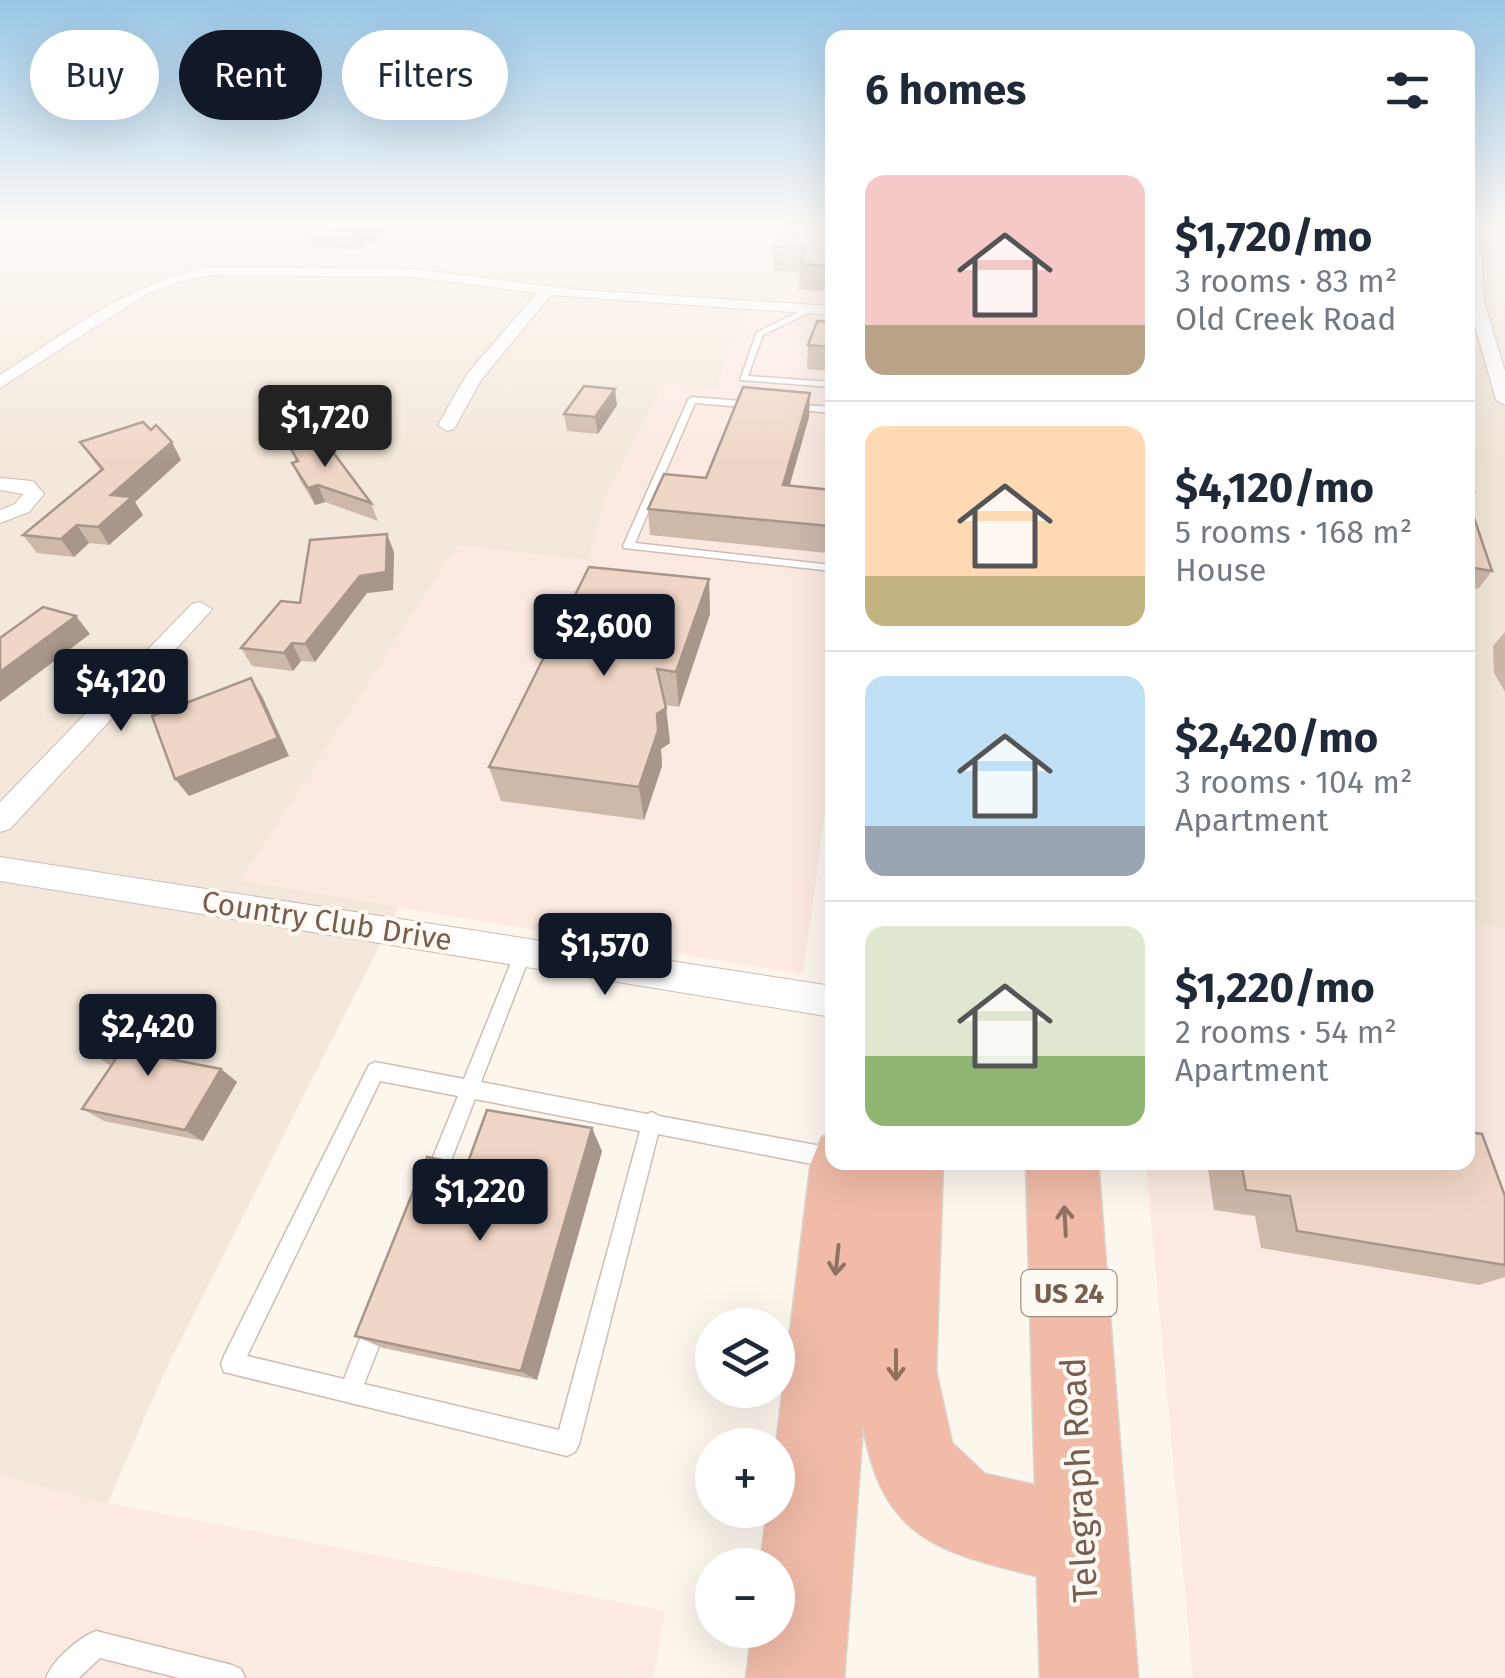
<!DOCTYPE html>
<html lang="en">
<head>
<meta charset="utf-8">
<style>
  body { margin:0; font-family:"Fira Sans",sans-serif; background:#f6f6f7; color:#1f2937; height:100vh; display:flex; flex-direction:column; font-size:38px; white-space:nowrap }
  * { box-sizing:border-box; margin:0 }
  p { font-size:32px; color:#747a83 }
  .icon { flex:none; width:55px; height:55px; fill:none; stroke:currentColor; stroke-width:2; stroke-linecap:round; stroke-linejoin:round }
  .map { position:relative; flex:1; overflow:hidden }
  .sheet { position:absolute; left:825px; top:30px; width:650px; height:1140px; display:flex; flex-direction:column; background:#fff; border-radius:20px; box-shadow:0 10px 40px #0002 }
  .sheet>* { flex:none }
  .banner { position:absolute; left:30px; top:30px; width:645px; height:90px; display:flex; gap:20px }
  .controls { position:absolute; left:695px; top:1308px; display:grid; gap:20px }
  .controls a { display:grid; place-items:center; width:100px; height:100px; border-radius:50%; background:#fff; box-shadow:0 10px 40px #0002; font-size:50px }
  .price { position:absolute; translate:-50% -85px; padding:0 22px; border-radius:10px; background:#111827; color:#fff; font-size:32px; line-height:65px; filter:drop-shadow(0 2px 5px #0008) }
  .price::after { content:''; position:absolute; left:50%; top:60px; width:30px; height:22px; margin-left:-15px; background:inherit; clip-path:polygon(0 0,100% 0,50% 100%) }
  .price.active { background:#222; color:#fff }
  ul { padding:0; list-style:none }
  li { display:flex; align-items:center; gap:30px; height:250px; padding:0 40px }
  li+li { border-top:2px solid #e0e1e3 }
  li span { display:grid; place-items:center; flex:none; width:280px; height:200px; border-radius:20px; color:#555 }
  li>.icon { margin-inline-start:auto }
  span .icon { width:120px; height:120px; fill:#fffc; stroke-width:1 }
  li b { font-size:42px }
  h2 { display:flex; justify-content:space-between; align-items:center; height:120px; padding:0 40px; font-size:42px }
  .chip { padding:0 35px; border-radius:45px; background:#fff; box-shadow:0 10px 40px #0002; font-size:35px; line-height:90px }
  .chip.active { background:#111827; color:#fff }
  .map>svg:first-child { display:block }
</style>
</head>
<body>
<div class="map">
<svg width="1505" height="1678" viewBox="0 0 1505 1678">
  <rect width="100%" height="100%" fill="#fcf6ed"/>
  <!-- residential -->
  <g fill="#f3e8db">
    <path d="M0,228h733l-3,7 73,5 -24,64 -32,6 -32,79 -111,112 -15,59 -348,320 158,27 -233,462 -59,135 -107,-29z"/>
    <path d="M1468,228h37v700l-33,-4 -4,-11z"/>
  </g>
  <!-- commercial -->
  <g fill="#fbe9e2">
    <path d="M733,228h99v79l-53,-3 23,-64 -73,-4z"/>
    <path d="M747,310l85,7v446l-29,211 -563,-93 217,-336 132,15 15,-59 59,-117 52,4z"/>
    <path d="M1468,923l37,5v750h-312l-47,-515 322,-1z"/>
    <path d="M0,1475l97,26 568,110 -12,67h-653z"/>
  </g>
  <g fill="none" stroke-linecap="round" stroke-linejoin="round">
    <defs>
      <g id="lane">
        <path d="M807,308l7,2 -51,25 -15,41 84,6v5l-92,-7 17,-48z"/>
        <path d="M692,397l61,5 4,3 -4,3 -58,-5 -60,140 197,22v6l-208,-23 -1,-2 65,-146z"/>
        <path d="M791,404l41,3v6l-44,-4 -1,-2z"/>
        <path d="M523,946l6,2 2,5 -50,129 166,32 5,-2 7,4 173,32v14h8l-1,3 -7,3 -174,-34 -79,310 -4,8 -8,4 -343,-84 -3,-8 3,-8 145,-291 6,-3 89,17 51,-126 2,-5zM380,1081l78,15 -34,83 3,7 7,3 7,-3 34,-87 165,32 -81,299 -195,-46 23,-58 -3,-8 -8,-3 -8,3 -24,61 -97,-23z"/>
        <path d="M96,1631l136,34 9,4 4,9h-66l-79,-20 -21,20h-33c7,-18 32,-40 50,-47z"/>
      </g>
      <g id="street">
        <path d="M1468,228h13l3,74 21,69v34l-9,-5 -28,-98z"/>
        <path d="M209,267l204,2 167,21 252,16v9l-281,-20 -70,85 -27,49 -7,2 -9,-6 29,-51 70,-81 -124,-16 -204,-2 -31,7 -31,12 -147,94v-13c67,-43 130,-93 209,-108z"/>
        <path d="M0,478l33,3 11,13 -15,18 -29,11v-13l15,-6 8,-10 -23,-4z"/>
        <path d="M200,602l12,7 -4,5 -198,215 -10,3v-30l192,-198z"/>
        <path d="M0,857l832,129v31l-832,-136z"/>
      </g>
      <path id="highway" d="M832,1132v30h111l-7,209 16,72 33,31 50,11 -9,-323h72l40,516h-98l-3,-102c-100,-24 -155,-38 -174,-151l-19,253h-98l6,-48h26v-65h-18l7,-55h11l-2,-65 35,-283 11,-25z"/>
    </defs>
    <!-- lane casing -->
    <use href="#lane" stroke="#cebeb2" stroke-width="3"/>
    <!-- street casing -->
    <use href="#street" stroke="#cebeb2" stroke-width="2"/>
    <!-- highway casing -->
    <use href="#highway" stroke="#d9d2ce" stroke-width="3"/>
    <!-- lane -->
    <use href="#lane" fill="#fff" fill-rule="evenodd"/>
    <!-- street -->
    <use href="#street" fill="#fff" fill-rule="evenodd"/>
    <!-- highway -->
    <use href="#highway" fill="#f1bba8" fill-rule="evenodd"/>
  </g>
  <!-- wall -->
  <g fill="#ceb8aa">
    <path d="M308,228h83l-31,22 -46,-4z"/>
    <path d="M781,228h51v64l-33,-3 1,-16 -27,-2v-24z"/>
    <path d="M832,322v49l-25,-2 1,-24z"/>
    <path d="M617,405l-19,29 -31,-3 -3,-17z"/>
    <path d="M809,417l-19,68 42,24v16l-5,28 -177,-18 -2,-26 58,-31z"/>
    <path d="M80,442l101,18 -46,42 8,13 -34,30 -20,-2 -15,14 -37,-4 -14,-18 78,-64z"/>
    <path d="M291,449l80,54 7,18 -53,-19 -10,3 -15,-25 -8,-17 4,-1z"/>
    <path d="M1468,477l6,15 -6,9 24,70 -14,18 -10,-2z"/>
    <path d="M394,552l-1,38 -26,3 -52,69 -14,-1 -8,10 -41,-5 -11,-18 59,-45z"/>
    <path d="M709,579l1,35 -31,93 -13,-2 4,38 -9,6 1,17 -18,54 -143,-19 -12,-34z"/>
    <path d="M1505,632v60l-11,-19 -1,-27z"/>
    <path d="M165,1022l18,14 -15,23 53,10 16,13 -34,59 -99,-20 -22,-12 29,-43 -17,-11z"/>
    <path d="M602,1151l-65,229 -154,-32 -28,-12 112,-171z"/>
    <path d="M1207,1162h261l37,34v81l-26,8 -218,-37 -6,-32 -41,-6z"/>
  </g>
  <!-- shaded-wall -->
  <g fill="#a8968b">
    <path d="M359,228h32l-31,22 -6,-19z"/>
    <path d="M615,389l2,16 -19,29 -3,-17z"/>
    <path d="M810,393l-1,24 -27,94 1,-26z"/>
    <path d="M172,442l9,18 -46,42 8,13 -34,30 -11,-18 13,-32z"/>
    <path d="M318,485l7,17 -10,3 -7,-17z"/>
    <path d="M832,509v16l-5,28 2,-27z"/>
    <path d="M77,525l12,18 -15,14 -13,-18z"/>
    <path d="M387,534l7,18 -1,38 -26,3 -52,69 -10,-18z"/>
    <path d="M709,579l1,35 -31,93 -3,-35z"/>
    <path d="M76,616l14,18 -90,68v-30z"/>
    <path d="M292,643l9,18 -8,10 -9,-18z"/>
    <path d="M251,678l11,18 27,60 -100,40 -14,-17z"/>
    <path d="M666,708l4,35 -9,6 1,17 -18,54 -5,-33 18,-73z"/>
    <path d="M165,1022l18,14 -21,32 -19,-14z"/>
    <path d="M221,1069l16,13 -34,59 -18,-11z"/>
    <path d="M592,1128l10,23 -65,229 -16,-9z"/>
  </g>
  <!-- building -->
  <g fill="#f0d6c6" stroke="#a8968b" stroke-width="2.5">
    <path d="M315,228h44l-5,3z"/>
    <path d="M781,228h29l3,3 19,1v34l-32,-2 6,-16 -33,-1z"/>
    <path d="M817,321l15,1v25l-24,-2z"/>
    <path d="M584,386l31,3 -20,28 -31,-3z"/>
    <path d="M743,387l67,6 -27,92 49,5v19l-3,17 -181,-17 16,-35 42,4z"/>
    <path d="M143,422l8,8 5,-5 16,17 -61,53 21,2 -34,30 -21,-2 -16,14 -38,-4 80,-66 -23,-27z"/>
    <path d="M324,440l47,63 -53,-18 -10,3 -16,-25 6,-2 -7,-12z"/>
    <path d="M1468,477l6,15 -6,-1z"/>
    <path d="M1468,500l24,71 -24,-4z"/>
    <path d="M387,534l-1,38 -26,4 -55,68 -13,-1 -8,10 -43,-5 40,-47 19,2 10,-63z"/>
    <path d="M589,567l120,12 -33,93 -19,-3 9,39 -9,6 1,17 -19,56 -150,-20z"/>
    <path d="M43,607l33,9 -76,56v-34z"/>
    <path d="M251,678l27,60 -103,41 -23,-63z"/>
    <path d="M124,1014l41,8 -22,32 78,15 -36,61 -103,-21 34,-50 -22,-4z"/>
    <path d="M487,1110l105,18 -71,243 -166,-35 72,-179 40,8z"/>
    <path d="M1468,1132l14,2 23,62v69l-208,-34 -7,-35 -44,-6 -5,-28h227z"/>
  </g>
  <!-- one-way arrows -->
  <defs><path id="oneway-shaft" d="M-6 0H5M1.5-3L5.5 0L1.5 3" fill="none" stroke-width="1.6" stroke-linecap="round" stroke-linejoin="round" transform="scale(2.5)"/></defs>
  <g stroke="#8f7162">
    <use href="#oneway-shaft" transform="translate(1065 1221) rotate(-93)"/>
    <use href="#oneway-shaft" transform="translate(837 1260) rotate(96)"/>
    <use href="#oneway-shaft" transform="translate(896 1365) rotate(90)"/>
  </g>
  <!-- sky -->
  <linearGradient id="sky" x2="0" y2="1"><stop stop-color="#98c6e7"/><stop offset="0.49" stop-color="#fefbf7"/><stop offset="1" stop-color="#fefbf7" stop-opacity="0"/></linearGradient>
  <rect width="1505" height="463" fill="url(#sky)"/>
  <g text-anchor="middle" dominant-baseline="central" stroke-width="8" stroke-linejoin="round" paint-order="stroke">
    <!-- shield labels -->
    <rect fill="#fefaf3" stroke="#a08d81" stroke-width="2.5" x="1021.5" y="1270" width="95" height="46" rx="8"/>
    <g font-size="28" font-weight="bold" fill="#775e50">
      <text x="1069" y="1293">US 24</text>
    </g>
    <!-- street labels -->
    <g font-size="30" fill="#775e50" stroke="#fefaf3">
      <text transform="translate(327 921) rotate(9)">Country Club Drive</text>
    </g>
    <!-- near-street labels -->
    <g font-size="35" fill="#775e50" stroke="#fefaf3">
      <text transform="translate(1079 1480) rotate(-93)">Telegraph Road</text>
    </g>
  </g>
</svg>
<div class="controls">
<a><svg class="icon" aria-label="layers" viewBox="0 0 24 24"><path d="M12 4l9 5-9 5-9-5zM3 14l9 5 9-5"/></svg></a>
<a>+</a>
<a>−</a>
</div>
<b class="price active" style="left:325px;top:470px">$1,720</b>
<b class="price" style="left:604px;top:679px">$2,600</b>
<b class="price" style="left:121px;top:734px">$4,120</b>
<b class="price" style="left:605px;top:998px">$1,570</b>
<b class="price" style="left:148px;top:1079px">$2,420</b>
<b class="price" style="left:480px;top:1244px">$1,220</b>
<div class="banner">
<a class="chip">Buy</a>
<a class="chip active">Rent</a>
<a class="chip">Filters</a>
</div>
<section class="sheet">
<h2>6 homes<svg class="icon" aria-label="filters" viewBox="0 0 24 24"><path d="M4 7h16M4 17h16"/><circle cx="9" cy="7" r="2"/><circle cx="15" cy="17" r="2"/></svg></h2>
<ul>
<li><span style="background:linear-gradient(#f6c9c9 75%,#b9a48a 0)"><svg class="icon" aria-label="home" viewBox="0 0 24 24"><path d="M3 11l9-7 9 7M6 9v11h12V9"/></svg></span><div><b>$1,720/mo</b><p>3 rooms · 83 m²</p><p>Old Creek Road</p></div></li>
<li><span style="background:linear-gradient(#ffd9b3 75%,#c2b280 0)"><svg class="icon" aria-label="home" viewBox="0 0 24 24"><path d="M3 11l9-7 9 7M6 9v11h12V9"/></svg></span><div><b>$4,120/mo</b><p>5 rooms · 168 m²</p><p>House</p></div></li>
<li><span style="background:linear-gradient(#bfe0f5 75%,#9aa5b1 0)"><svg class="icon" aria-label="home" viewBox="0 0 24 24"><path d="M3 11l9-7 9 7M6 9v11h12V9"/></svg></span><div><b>$2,420/mo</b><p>3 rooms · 104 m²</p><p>Apartment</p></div></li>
<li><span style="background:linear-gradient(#dfe7d0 65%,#8fb573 0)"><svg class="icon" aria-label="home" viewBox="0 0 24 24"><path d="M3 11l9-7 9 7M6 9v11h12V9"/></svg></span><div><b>$1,220/mo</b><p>2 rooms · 54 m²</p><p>Apartment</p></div></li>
</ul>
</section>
</div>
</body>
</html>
